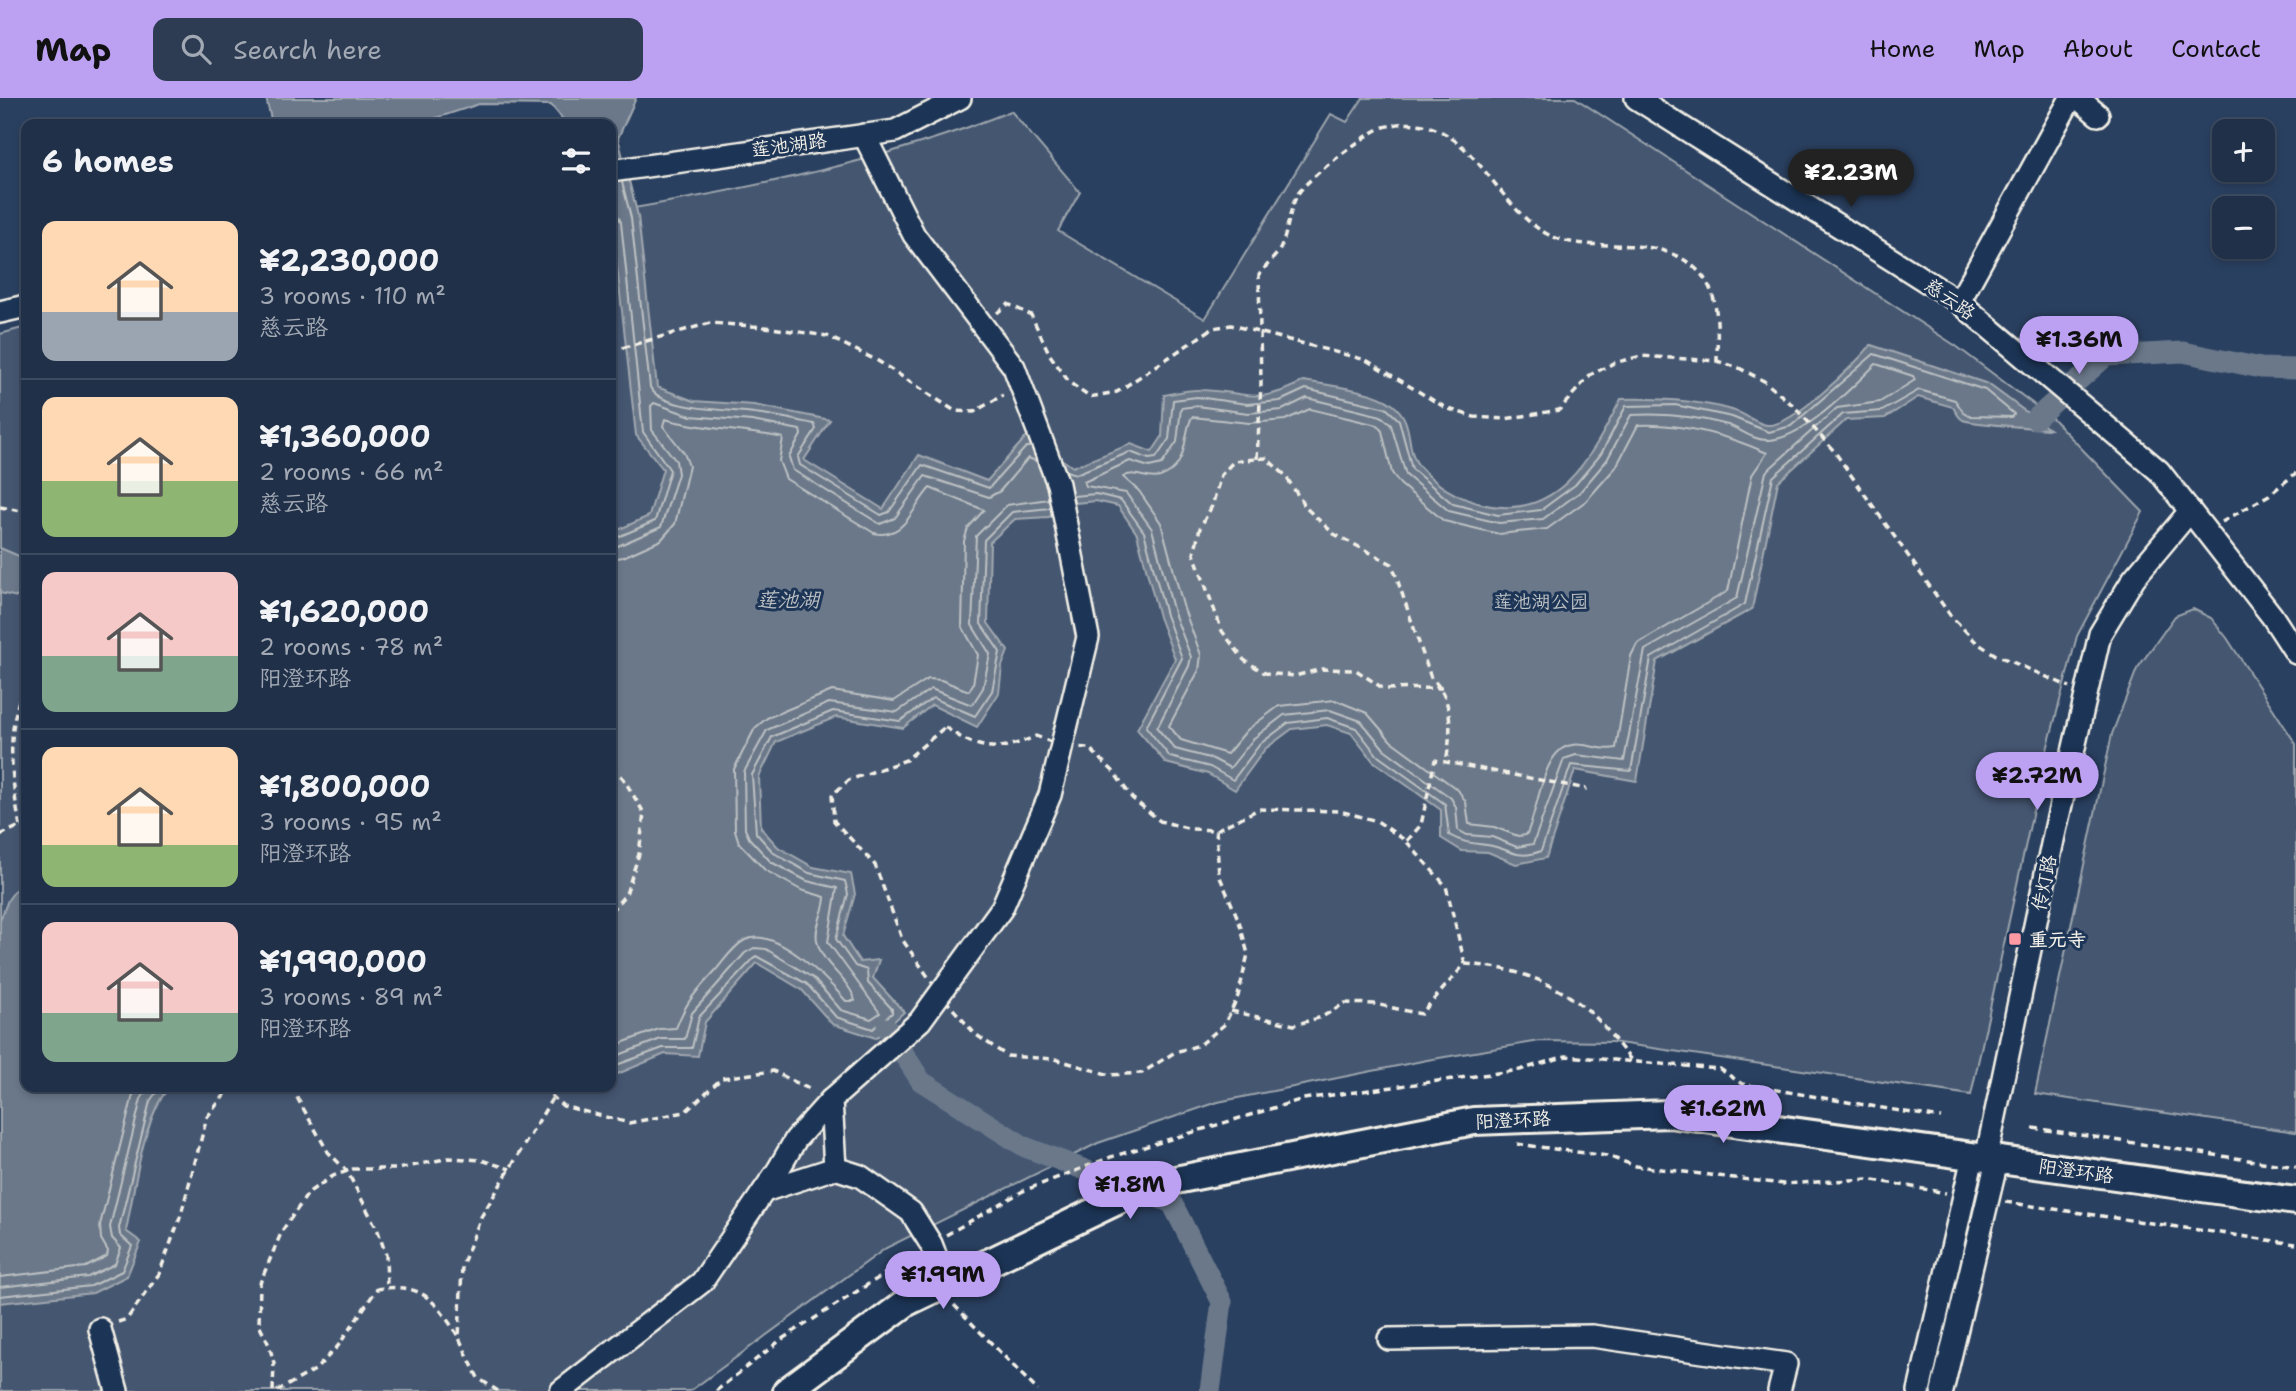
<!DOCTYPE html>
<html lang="en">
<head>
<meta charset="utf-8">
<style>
  body { margin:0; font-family:"Shantell Sans","LXGW WenKai TC",sans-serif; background:#2d3c52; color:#f1f3f6; height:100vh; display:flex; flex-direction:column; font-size:26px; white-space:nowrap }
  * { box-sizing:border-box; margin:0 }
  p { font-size:23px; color:#a2a9b4 }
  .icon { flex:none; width:38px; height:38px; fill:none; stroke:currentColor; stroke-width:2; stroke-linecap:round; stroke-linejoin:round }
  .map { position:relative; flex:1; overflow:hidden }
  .side { position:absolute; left:21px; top:21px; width:595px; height:973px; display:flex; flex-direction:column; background:#203048; border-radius:14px; box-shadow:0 4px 10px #0003,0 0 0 2px #3d4b60 }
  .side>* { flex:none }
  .buttons { position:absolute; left:2212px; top:21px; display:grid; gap:14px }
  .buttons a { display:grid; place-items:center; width:63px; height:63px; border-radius:14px; background:#203048; box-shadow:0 4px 10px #0003,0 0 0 2px #3d4b60; font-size:35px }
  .price { position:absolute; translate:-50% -60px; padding:0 16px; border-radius:24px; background:#bca0f2; color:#111; font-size:23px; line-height:46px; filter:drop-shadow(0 2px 4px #0008) }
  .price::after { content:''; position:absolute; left:50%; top:42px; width:21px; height:16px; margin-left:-10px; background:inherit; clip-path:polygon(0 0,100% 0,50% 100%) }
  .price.selected { background:#222; color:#fff }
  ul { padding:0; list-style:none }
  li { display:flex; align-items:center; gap:21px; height:175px; padding:0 21px }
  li+li { border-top:2px solid #3d4b60 }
  li span { display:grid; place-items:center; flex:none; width:196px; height:140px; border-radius:14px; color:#555 }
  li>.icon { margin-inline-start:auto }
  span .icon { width:84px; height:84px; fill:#fffc; stroke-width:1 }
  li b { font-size:30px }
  h2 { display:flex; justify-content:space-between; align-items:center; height:84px; padding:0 21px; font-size:30px }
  header { display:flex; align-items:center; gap:42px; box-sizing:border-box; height:98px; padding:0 35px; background:#bca0f2; color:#111 }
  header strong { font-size:33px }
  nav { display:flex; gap:38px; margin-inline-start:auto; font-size:24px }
  .search { width:490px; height:63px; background:#2d3c52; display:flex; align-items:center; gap:18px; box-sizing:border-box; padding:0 24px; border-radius:14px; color:#a2a9b4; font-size:26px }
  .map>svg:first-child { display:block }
</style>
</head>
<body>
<header>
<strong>Map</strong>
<div class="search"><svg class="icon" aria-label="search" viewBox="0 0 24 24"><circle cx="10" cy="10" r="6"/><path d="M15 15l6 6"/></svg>Search here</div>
<nav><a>Home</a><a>Map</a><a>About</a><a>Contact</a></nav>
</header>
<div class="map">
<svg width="2296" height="1293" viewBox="0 0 2296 1293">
  <rect width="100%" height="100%" fill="#2a4060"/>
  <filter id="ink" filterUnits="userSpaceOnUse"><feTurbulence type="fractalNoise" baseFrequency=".0143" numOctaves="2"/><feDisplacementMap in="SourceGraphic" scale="14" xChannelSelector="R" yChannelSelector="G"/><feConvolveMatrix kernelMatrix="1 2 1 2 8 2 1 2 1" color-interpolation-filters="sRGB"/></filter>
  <g filter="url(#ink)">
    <!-- green -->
    <g fill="#445771" stroke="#9ca4ac" stroke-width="2">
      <path d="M1363,0h212l381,248 96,72 91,94 -66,124 -34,129 -72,330 -359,-53 -72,-1 -113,19 -209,42 -120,41 -212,105 -196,143h-690v-1057l26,-7v760h585v-875c132,-22 276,-51 400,-101l69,81 -22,39 147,88 126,-205 16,8z"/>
      <path d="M2193,511l18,9 16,20 69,106v388l-261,-38 77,-360 25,-65 38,-53z"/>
    </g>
    <!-- water -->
    <g fill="#6a788a" stroke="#a1a8b0" stroke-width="2">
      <path d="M266,0h370l-18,40 20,78 19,171 37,14 60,4 76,15 -26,40 79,49 36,-54 68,26 40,-45 46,31 58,-23 21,8 10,-15 2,-42c11,-2 23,-5 33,-5 50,0 57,18 107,-9 23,4 71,9 88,23 24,18 12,44 27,62 18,20 37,31 62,38 77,19 110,-47 140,-105 38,-1 74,1 111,11 12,3 23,13 35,15 24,3 88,-61 104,-80l117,39 61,45c-14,-1 -80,-6 -86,-9 -5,-3 -7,-8 -10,-13l-35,-10 -33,21 -39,2 -68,62 -26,127 -95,52 -20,120 -62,-11 -29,88 -30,6 -28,-12 -26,-1 -21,-13v-28l-68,-49 -22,-28 -24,-8 -35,4 -27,20 -30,41 -27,-16 -42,-11 -29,-34 38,-70 -16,-42 -22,-83 -19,-28 -22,-5 -21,2 -26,14 -34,2 -25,23 -2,81 20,28 -6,15 -3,27 -22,34 -45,-22 -29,23 -67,-11 -60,25 -17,35 2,51 17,19 35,20 38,7 4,20 -12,42 17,26 19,-2 -6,18 31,34 -28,26 -44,-14 -30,-34 -45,-27 -52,59 -7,34 -33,-2 -50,21 -4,-3v-539l38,-17 14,-47 -27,-34 -25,-222v-89h-44l-16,-19 -72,-1 -61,20h-116l-31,-5z"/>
      <path d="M0,450l26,11v40l-26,-6z"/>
      <path d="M26,777v212h143c-27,33 -34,101 -43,144l15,11 -14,34 -34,17 -93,10v-382l8,-21z"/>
    </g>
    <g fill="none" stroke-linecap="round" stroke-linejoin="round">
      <!-- shore -->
      <g stroke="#bdc1c2" stroke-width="2">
        <path d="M622,84l9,36 19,169c11,24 81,22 104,26 20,2 40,7 60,11l2,5 -18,28 2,8 81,50 8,-3 33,-47 67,23 37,-41h5"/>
        <path d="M611,117l7,1 3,6 22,210 27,38 -15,51 -44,19"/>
        <path d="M1876,266l37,12 2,4 -35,22 -43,6 -71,64 -29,126 -92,52 -21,111 -48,-6 -12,4 -31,85 -16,3 -25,-10 -25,-2 -9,-5 -2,-23 -5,-9 -67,-49 -23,-28 -31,-11 -46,5 -30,23 -24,30 -17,-9 -38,-10 -18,-21 32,-62 2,-9 -17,-44 -22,-84 -26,-36 -40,-7 -2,-4 46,-21 19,6 13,-3 15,-22 4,-34 16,-2 51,7 34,-3 25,-12 74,18 10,9 15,50 43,36 50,12 44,-4 37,-27 27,-32 24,-45c33,-2 65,1 97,10 12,4 26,16 40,15 34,0 84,-53 108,-76z"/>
        <path d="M1310,311l67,16 5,6 10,42 8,11 44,37 55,13 48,-5 39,-28 30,-34 22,-42c46,-2 88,10 129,28l-15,22 -24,116 -91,53 -6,12 -15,92c-14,4 -30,-6 -44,-3 -31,4 -33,67 -46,90l-8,1 -24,-9 -25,-3 -3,-22 -8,-12 -67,-49 -24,-28 -32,-13 -56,6 -32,24 -20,24 -46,-14 -12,-14 30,-56 2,-15 -17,-46 -23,-86 -22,-32 -16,-14c12,-8 23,4 37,0 30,-10 22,-42 32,-60l57,6 36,-3z"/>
        <path d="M1066,373l10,3 54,-22 19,7 7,-1 13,-19 4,-39 24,-3 50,7 33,-3 26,-12 80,19 13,12 13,49 41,35 45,11 43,-5 34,-25 26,-31 25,-48 49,-1 57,12 37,15 22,-6 83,-72 111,36 29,24 -3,3 -40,-1 -7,-3 -9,-13 -36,-10 -37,21 -39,3 -70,63 -28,127 -94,54 -20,113 -60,-6 -30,86c-25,10 -31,-3 -54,-6 -15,-2 -24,-2 -38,-10l-4,-31 -67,-48 -22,-28 -29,-10 -39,5 -28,21 -27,36 -23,-13 -40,-10 -24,-30 36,-69 -16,-43 -22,-83 -23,-32 -25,-6 -23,2"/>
        <path d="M611,451l50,-22 17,-53 -2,-13 -24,-31 -1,-24 3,-3 37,13 61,5 48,9 1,5 -12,22 4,13 87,54 15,-6 30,-42 64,21 11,-6 28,-33 8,3"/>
        <path d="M611,461l12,-2 38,-17 14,-16 14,-58 -5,-13 -21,-27 2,-7c39,11 78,10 118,19l-4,23 7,18 88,54c31,7 39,-27 56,-45l54,22 -16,18 -4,13 -2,85 16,29 -5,29 -4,7 -28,-11 -13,-1 -34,22 -62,-10 -65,27 -12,10 -21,41 1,61 4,13 26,27 36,20 24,7c0,14 -11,29 -8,43 4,25 33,39 38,61h-9c-18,-21 -71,-76 -101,-61 -12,6 -21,21 -30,31 -20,22 -28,29 -39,57l-17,1 -48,18"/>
        <path d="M611,960l50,-19h24l7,-26 53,-60 9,-5 12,1 47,29 28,32 30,9 9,-6 -52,-71 9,-54 -30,-7 -36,-19 -22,-24 -4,-9 -1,-57 23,-42 62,-27 68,9 34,-23 41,16 11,-17 7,-34 -18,-29 4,-89 31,-31 42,-6"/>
        <path d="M611,969l52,-19h29l7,-31 57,-61 51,28 29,33 37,12 19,-16v-4l-24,-26 -1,-13 -12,-4 -19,-27 12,-45 -3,-13 -36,-8 -35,-20 -18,-20 -4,-58 20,-38 61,-26 67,10 33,-23 42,18 17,-25 8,-39 -19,-28 3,-84 28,-28 38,-4"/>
        <path d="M0,1179l86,-10 21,-11 1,-5 -7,-12 -1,-14 35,-138"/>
        <path d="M0,1189l88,-10 27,-13 6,-16 -9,-10 -2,-11 31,-128 8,-12"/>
        <path d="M0,1198l91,-10 31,-15 10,-25 -12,-11 -1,-7 31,-127 10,-14"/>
      </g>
      <!-- canal -->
      <g stroke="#6a788a" stroke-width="21">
        <path d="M2035,321l71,-63 77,-4 78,16 35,1"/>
        <path d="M887,930l34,53 104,66 147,56 50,99 -12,89"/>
      </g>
      <defs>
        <g id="minor">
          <path d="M1636,0l323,204 200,169 113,145 24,37"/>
          <path d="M2078,0l20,17"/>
          <path d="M611,73l284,-40 65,-33"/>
          <path d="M1959,204l112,-204"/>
          <path d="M0,214l26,-6"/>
          <path d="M831,1002l4,68"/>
          <path d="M1986,1061l68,-324 46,-201 34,-56 56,-67"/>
          <path d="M764,1093l71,-23 25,8 51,36 20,32 15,39"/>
          <path d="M100,1231l17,62"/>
          <path d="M1389,1241l203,-3 194,28 -7,27"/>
          <path d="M561,1293l141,-109 76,-112 18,-31 35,-39 89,-79 82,-113 48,-113 38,-158 -30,-153 -44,-117 -100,-132 -50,-100"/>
          <path d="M1919,1293l54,-234"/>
          <path d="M1942,1293l55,-230"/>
        </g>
        <path id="major" d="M787,1293l120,-89 243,-117 324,-64 195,-7 627,87"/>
      </defs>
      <!-- minor casing -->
      <use href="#minor" stroke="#f4f1e8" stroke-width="26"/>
      <!-- major casing -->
      <use href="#major" stroke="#f4f1e8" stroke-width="32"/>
      <!-- path -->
      <g stroke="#f4f1e8" stroke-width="3.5" stroke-dasharray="7 5" stroke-linecap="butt">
        <path d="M997,215l11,-9 23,11 19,40 19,27 20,15 28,-5 96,-64 18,-3 135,35 80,48 28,9 31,2 54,-9 31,-35 24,-12 27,-7 76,5 22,7 25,13 30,25 40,45 116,164 27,28 19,12 74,32"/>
        <path d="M611,253l99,-28 55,4 62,9 51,25 77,50 19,1 29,-17"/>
        <path d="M1257,361l4,-75 -2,-109c6,-8 14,-16 20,-24 10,-18 9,-44 21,-60 11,-15 68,-59 84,-64 85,-23 105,76 163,107 43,23 103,-4 147,33 28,24 23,61 23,94"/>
        <path d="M0,409l26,5"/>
        <path d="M2222,424l47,-27 27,-22"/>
        <path d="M1442,590l-58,1 -28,-19 -34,-1 -27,7 -30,-3 -21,-13 -22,-29 -28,-77 6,-26 12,-22 9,-31 13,-14 32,-3 19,17 21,33 28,26 58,30 39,114c24,21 20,56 15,84"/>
        <path d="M945,629c33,24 54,26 91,9l25,10 28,2 24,23 19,27 28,23 31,8 25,1 3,45 20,46 9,33 -10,42 -13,28 -25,21 -25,7 -33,21 -32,2 -55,-16 -48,-3 -32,-22 -35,-40 -38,-55 -27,-74 -41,-44 -2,-26 17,-15 57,-20z"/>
        <path d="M611,670l12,10 21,35 -5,41 -13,40 -15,17"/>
        <path d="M20,728c-8,-42 -16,-101 6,-141"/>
        <path d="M1216,732l43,-21 81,2 37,10 29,20 40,45 19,78"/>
        <path d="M0,737l20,-9 6,1"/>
        <path d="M1407,743l14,-16 14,-65 152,29"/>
        <path d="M1231,913l63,14 28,-8 23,-14 30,1 46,10 44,-50c47,3 87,16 124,47 16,14 29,34 43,50"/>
        <path d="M291,989l37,65 19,19 31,60 8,24 1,32"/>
        <path d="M542,989l21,19 66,17 56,-11 37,-34 51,-7 40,20"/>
        <path d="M2033,1030l263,39"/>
        <path d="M1517,1046l90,12 29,10 147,18 85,-5 78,14"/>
        <path d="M2005,1104l291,42"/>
        <path d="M946,1137l77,-44 88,-34 192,-58 217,-29 46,-14 154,13 22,15 199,34"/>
        <path d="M954,1207l84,86"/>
        <path d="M118,1224l9,-3 32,-45 21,-56 27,-101 24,-30"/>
        <path d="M273,1293l1,-28 -5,-18 -10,-20 1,-42 22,-52 27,-39 24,-16 20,-7h45l51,-11 32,2 29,9"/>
        <path d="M277,1293l38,-21 23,-24 39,-57c45,-7 58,11 81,47"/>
        <path d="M498,1293l-20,-13 -19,-40 3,-72 19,-49 72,-120"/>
        <path d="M716,1293l66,-52 134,-85"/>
      </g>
      <!-- minor -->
      <use href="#minor" stroke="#1d3557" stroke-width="21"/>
      <!-- major -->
      <use href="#major" stroke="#1d3557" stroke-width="26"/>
    </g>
  </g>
  <!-- markers -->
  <rect fill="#ff9aa2" stroke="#1d3557" stroke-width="2.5" x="2008" y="834" width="14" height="14" rx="3.5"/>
  <g text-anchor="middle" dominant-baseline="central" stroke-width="6" stroke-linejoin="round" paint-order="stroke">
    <!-- street labels -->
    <g font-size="19" fill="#f4f1e8" stroke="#1d3557">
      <text transform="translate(789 47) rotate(-8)">莲池湖路</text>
      <text transform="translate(1950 201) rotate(35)">慈云路</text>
      <text transform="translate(2044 785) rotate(-78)">传灯路</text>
      <text transform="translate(1513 1022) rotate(-3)">阳澄环路</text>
      <text transform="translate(2076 1073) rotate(8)">阳澄环路</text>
    </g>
    <!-- park labels -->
    <g font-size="19" fill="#bfc3c4" stroke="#1d3557">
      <text x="1541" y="503">莲池湖公园</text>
    </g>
    <!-- poi labels -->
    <g font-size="19" font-weight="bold" fill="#f4f1e8" stroke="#1d3557" text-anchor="start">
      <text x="2029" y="841">重元寺</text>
    </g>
    <!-- water labels -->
    <g font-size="21" font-style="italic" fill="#bdc1c2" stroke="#1d3557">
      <text x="788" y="502">莲池湖</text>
    </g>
  </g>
</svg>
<div class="buttons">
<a>+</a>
<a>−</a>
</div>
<b class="price selected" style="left:1851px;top:111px">¥2.23M</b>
<b class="price" style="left:2079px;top:278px">¥1.36M</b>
<b class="price" style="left:2037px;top:714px">¥2.72M</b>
<b class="price" style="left:1723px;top:1047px">¥1.62M</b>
<b class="price" style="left:1130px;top:1123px">¥1.8M</b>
<b class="price" style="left:943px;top:1213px">¥1.99M</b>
<section class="side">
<h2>6 homes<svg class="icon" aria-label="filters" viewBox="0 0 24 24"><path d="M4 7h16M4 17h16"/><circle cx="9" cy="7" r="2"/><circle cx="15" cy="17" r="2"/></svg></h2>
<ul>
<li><span style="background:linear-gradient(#ffd9b3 65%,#9aa5b1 0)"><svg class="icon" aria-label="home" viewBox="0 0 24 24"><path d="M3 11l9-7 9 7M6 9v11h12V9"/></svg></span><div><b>¥2,230,000</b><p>3 rooms · 110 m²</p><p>慈云路</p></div></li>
<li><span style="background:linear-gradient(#ffd9b3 60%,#8fb573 0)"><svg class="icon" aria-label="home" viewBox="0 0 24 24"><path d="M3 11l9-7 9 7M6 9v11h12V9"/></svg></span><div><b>¥1,360,000</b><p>2 rooms · 66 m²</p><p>慈云路</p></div></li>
<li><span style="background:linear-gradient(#f6c9c9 60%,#7fa58c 0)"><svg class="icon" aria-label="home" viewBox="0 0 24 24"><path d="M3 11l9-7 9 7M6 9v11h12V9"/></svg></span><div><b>¥1,620,000</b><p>2 rooms · 78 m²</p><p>阳澄环路</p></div></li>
<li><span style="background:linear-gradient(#ffd9b3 70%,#8fb573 0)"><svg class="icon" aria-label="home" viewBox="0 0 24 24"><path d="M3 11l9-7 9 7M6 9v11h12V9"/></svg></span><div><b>¥1,800,000</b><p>3 rooms · 95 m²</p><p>阳澄环路</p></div></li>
<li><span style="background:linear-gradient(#f6c9c9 65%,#7fa58c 0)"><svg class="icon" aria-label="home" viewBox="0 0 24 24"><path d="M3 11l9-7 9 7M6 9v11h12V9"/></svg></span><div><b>¥1,990,000</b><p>3 rooms · 89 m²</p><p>阳澄环路</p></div></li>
</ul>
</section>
</div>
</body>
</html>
